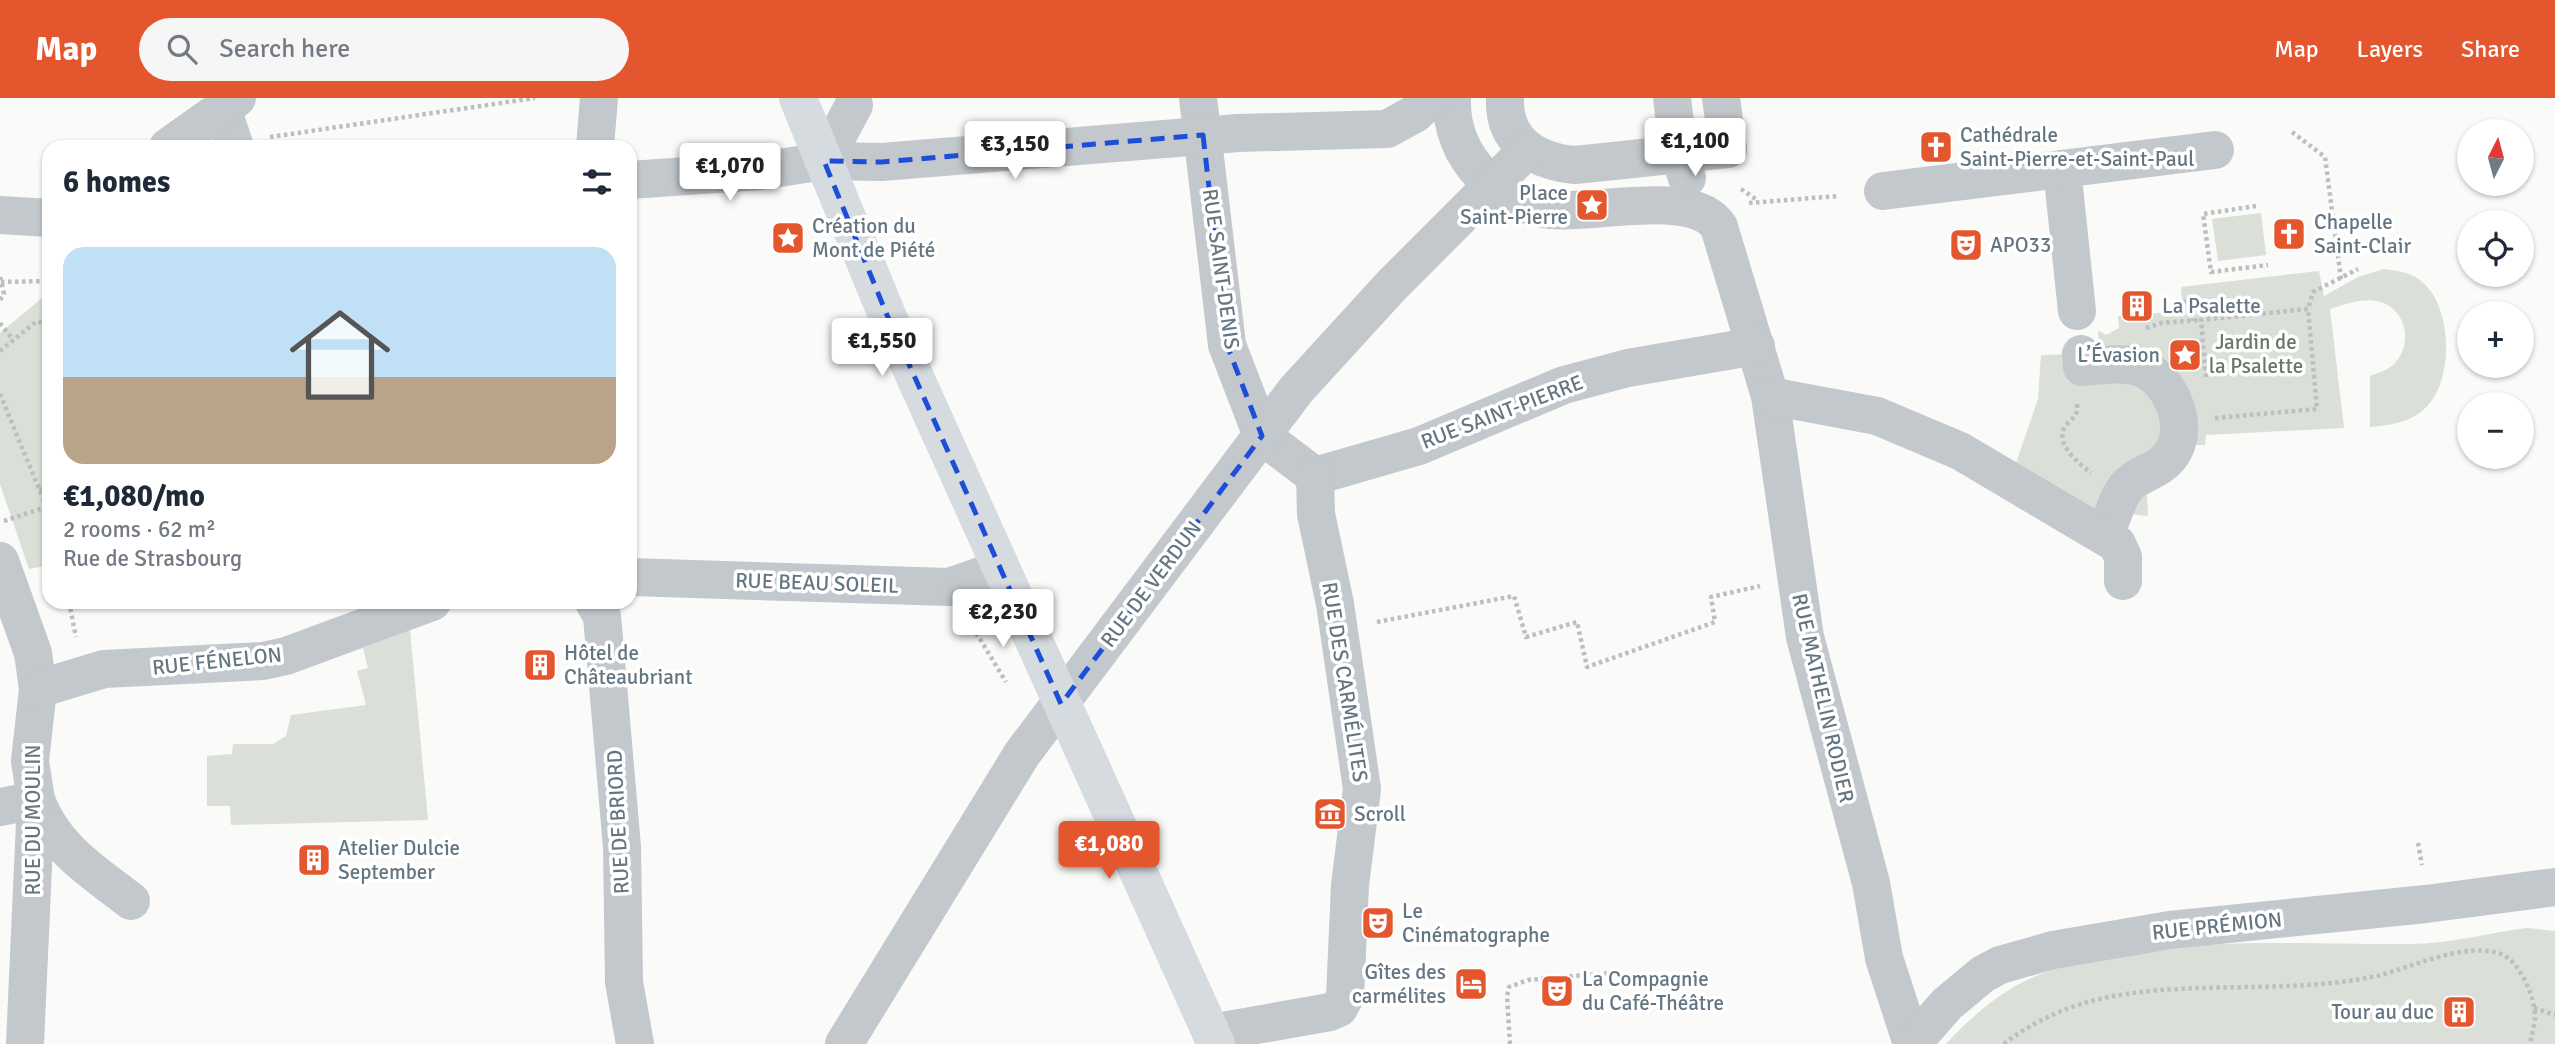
<!DOCTYPE html>
<html lang="en">
<head>
<meta charset="utf-8">
<style>
  body { margin:0; font-family:Signika,sans-serif; background:#f6f6f7; color:#1f2937; height:100vh; display:flex; flex-direction:column; font-size:26px; white-space:nowrap }
  * { box-sizing:border-box; margin:0 }
  p { font-size:23px; color:#747a83 }
  .icon { flex:none; width:38px; height:38px; fill:none; stroke:currentColor; stroke-width:2; stroke-linecap:round; stroke-linejoin:round }
  .map { position:relative; flex:1; overflow:hidden }
  .details { position:absolute; left:42px; top:42px; width:595px; height:469px; display:flex; flex-direction:column; background:#fff; border-radius:21px; box-shadow:0 2px 5px #0004 }
  .details>* { flex:none }
  .needle { width:46px; rotate:6deg }
  .buttons { position:absolute; left:2457px; top:21px; display:grid; gap:14px }
  .buttons a { display:grid; place-items:center; width:77px; height:77px; border-radius:50%; background:#fff; box-shadow:0 2px 5px #0004; font-size:35px }
  .price { position:absolute; translate:-50% -60px; padding:0 16px; border-radius:7px; background:#fff; color:#222; font-size:23px; line-height:46px; filter:drop-shadow(0 2px 4px #0008) }
  .price::after { content:''; position:absolute; left:50%; top:42px; width:21px; height:16px; margin-left:-10px; background:inherit; clip-path:polygon(0 0,100% 0,50% 100%) }
  .price.selected { background:#e4572e; color:#fff }
  ul { padding:0; list-style:none }
  li { display:grid; align-content:center; gap:14px; height:371px; padding:0 21px }
  li span { display:grid; place-items:center; height:217px; border-radius:21px; color:#555 }
  li>.icon { margin-inline-start:auto }
  span .icon { width:126px; height:126px; fill:#fffc; stroke-width:1 }
  li b { font-size:30px }
  h2 { display:flex; justify-content:space-between; align-items:center; height:84px; padding:0 21px; font-size:30px }
  header { display:flex; align-items:center; gap:42px; box-sizing:border-box; height:98px; padding:0 35px; background:#e4572e; color:#fff }
  header strong { font-size:33px }
  nav { display:flex; gap:38px; margin-inline-start:auto; font-size:24px }
  .search { width:490px; height:63px; background:#f6f6f7; display:flex; align-items:center; gap:18px; box-sizing:border-box; padding:0 24px; border-radius:38px; color:#747a83; font-size:26px }
  .map>svg:first-child { display:block }
</style>
</head>
<body>
<header>
<strong>Map</strong>
<div class="search"><svg class="icon" aria-label="search" viewBox="0 0 24 24"><circle cx="10" cy="10" r="6"/><path d="M15 15l6 6"/></svg>Search here</div>
<nav><a>Map</a><a>Layers</a><a>Share</a></nav>
</header>
<div class="map">
<svg width="2555" height="946" viewBox="0 0 2555 946">
  <rect width="100%" height="100%" fill="#fafaf8"/>
  <!-- green -->
  <g fill="#dadfd7">
    <path d="M2261,115l5,42 -48,6 -6,-42z"/>
    <path d="M2384,171c13,2 26,3 36,11 32,24 34,95 9,124 -15,18 -37,21 -59,23v-51c8,-3 18,-6 24,-12 18,-18 14,-50 -10,-61 -17,-7 -38,1 -54,6l14,119 -138,7 -1,10h-16l-20,37 -22,13 1,21 -52,-6 -81,-44 23,-67 3,-44 40,-1 21,-8h-3l-1,-16 8,5 13,-7 -1,-12 65,-5 -2,-24 138,-16 5,25 34,-19z"/>
    <path d="M42,200l7,3v264l-20,4 -29,-85v-151z"/>
    <path d="M410,532l18,190 -197,5 -1,-19h-23v-50l25,-2 1,-10h40l13,-8 5,-21 75,-10 -9,-34 11,-3 -5,-20z"/>
    <path d="M2527,830l28,3v113h-609c22,-24 50,-49 79,-63 105,-50 269,-36 385,-37 38,0 79,-11 117,-16z"/>
  </g>
  <g fill="none" stroke-linecap="round" stroke-linejoin="round">
    <!-- path -->
    <g stroke="#bbbfc2" stroke-width="4.5" stroke-dasharray="3.5 3.5" stroke-linecap="butt">
      <path d="M2292,34l33,25 16,122"/>
      <path d="M270,39l265,-39"/>
      <path d="M1741,91l16,11"/>
      <path d="M1749,105l89,-7"/>
      <path d="M2256,108l-53,8 8,58 57,-7"/>
      <path d="M0,179l4,17 -4,6"/>
      <path d="M1,184l48,-1"/>
      <path d="M2183,204l9,-2 1,21"/>
      <path d="M0,225l13,17"/>
      <path d="M2146,230l15,-5 40,-3"/>
      <path d="M0,253l37,-30 12,6"/>
      <path d="M2206,279l-5,-57 107,-11 5,-17 45,-23"/>
      <path d="M0,296l40,97 9,-9"/>
      <path d="M2077,306c1,10 -2,12 -9,19 -17,18 9,39 23,50"/>
      <path d="M2215,320l102,-9 -9,-100"/>
      <path d="M40,393l9,22"/>
      <path d="M4,423l42,-14"/>
      <path d="M69,504l7,35"/>
      <path d="M969,523l37,61"/>
      <path d="M1377,524l137,-26 12,41 51,-15 10,45 128,-45 -4,-25 49,-11"/>
      <path d="M2418,745l4,22"/>
      <path d="M2534,910l21,7"/>
      <path d="M1510,946l-3,-48 2,-9 19,-7 82,-7"/>
      <path d="M2004,946c25,-20 59,-36 91,-44 92,-22 189,-4 281,-24 36,-8 87,-35 125,-22 19,7 35,45 34,64 -1,8 -3,17 -5,26"/>
    </g>
    <!-- minor -->
    <g stroke="#c3c8cc" stroke-width="38">
      <path d="M1198,0l29,247 35,91"/>
      <path d="M1452,0c-1,30 10,57 31,78 17,17 36,29 60,33 44,8 151,-23 176,18l51,169 35,241 66,246 13,75 28,86"/>
      <path d="M1505,0c-2,44 30,63 70,67l153,-16 -7,-51"/>
      <path d="M1672,0l7,57 8,23"/>
      <path d="M222,10l13,39"/>
      <path d="M168,49l69,-49"/>
      <path d="M595,49l4,-49"/>
      <path d="M824,63l30,-56"/>
      <path d="M2062,71l15,142"/>
      <path d="M630,82l130,-9 64,-10 58,1 356,-29 149,-4 29,-16 16,-15"/>
      <path d="M1883,93l332,-41"/>
      <path d="M0,117l49,3"/>
      <path d="M2081,256l1,13c18,-1 42,-6 59,1 28,10 48,54 33,82 -12,22 -33,21 -46,35 -11,12 -16,35 -23,49"/>
      <path d="M1770,298l107,20 83,35 157,93 6,13v24"/>
      <path d="M1262,338l53,40"/>
      <path d="M1315,378l104,-30 145,-61 64,-17 128,-22"/>
      <path d="M0,463l33,92 5,36 -8,72 6,39 -11,244"/>
      <path d="M630,479l319,10 52,-18"/>
      <path d="M594,504l8,14 20,231 2,135 11,62"/>
      <path d="M38,591l66,-20 159,-8 23,-5 146,-54"/>
      <path d="M36,702c19,49 55,70 95,101"/>
      <path d="M0,709l36,-7"/>
      <path d="M1211,935l119,-21 9,-4 6,-11 5,-112 12,-96 -27,-185 -19,-90 -1,-38"/>
      <path d="M844,946l178,-290 274,-364 96,-105 135,-135"/>
      <path d="M1912,946l35,-40 36,-30 17,-9 53,-15 117,-20 256,-26 129,-17"/>
    </g>
    <!-- major -->
    <path stroke="#d6dbdf" stroke-width="38" d="M798,0l89,217 329,729"/>
  </g>
  <!-- marked area -->
  <path fill="none" stroke="#1d4ed8" stroke-width="5" stroke-dasharray="14 9" stroke-linejoin="round" d="M1203,37l24,210 35,91 -201,268 -174,-389 -63,-154 58,1z"/>
  <!-- icons -->
  <defs>
    <symbol id="church-square" viewBox="-11 -11 22 22"><rect x="-9" y="-9" width="18" height="18" rx="4" fill="#e4572e" stroke="#fff"/><path d="M-1.2-6h2.4v3.5h3.3v2.4h-3.3V6h-2.4V-.1h-3.3v-2.4h3.3Z" fill="#fff"/></symbol>
    <symbol id="sight-square" viewBox="-11 -11 22 22"><rect x="-9" y="-9" width="18" height="18" rx="4" fill="#e4572e" stroke="#fff"/><path d="M0-6L1.8-2.2L6-1.7L2.9 1.2L3.7 5.4L0 3.3L-3.7 5.4L-2.9 1.2L-6-1.7L-1.8-2.2Z" fill="#fff"/></symbol>
    <symbol id="theatre-square" viewBox="-11 -11 22 22"><rect x="-9" y="-9" width="18" height="18" rx="4" fill="#e4572e" stroke="#fff"/><path d="M-5-5.5Q0-4 5-5.5V0Q5 5 0 6Q-5 5-5 0ZM-3.3-2.5H-1v1.5H-3.3ZM1-2.5H3.3v1.5H1ZM-2.8 1Q0 5.5 2.8 1Z" fill="#fff"/></symbol>
    <symbol id="building-square" viewBox="-11 -11 22 22"><rect x="-9" y="-9" width="18" height="18" rx="4" fill="#e4572e" stroke="#fff"/><path d="M-4-6H4V6H1V3H-1V6H-4ZM-2.5-4.3h1.7v1.8h-1.7ZM.8-4.3h1.7v1.8H.8ZM-2.5-1h1.7V.8h-1.7ZM.8-1h1.7V.8H.8Z" fill="#fff"/></symbol>
    <symbol id="museum-square" viewBox="-11 -11 22 22"><rect x="-9" y="-9" width="18" height="18" rx="4" fill="#e4572e" stroke="#fff"/><path d="M0-6L6-3V-2H-6V-3ZM-5-1h2V3h-2ZM-1-1h2V3h-2ZM3-1h2V3H3ZM-6 4H6V6H-6Z" fill="#fff"/></symbol>
    <symbol id="hotel-square" viewBox="-11 -11 22 22"><rect x="-9" y="-9" width="18" height="18" rx="4" fill="#e4572e" stroke="#fff"/><path d="M-6-4.5h1.5V1H6V5H4.5V3h-9V5H-6ZM-4 0a1.8 1.8 0 1 1 3.6 0ZM.5 0V-2.5h3Q6-2.5 6 0Z" fill="#fff"/></symbol>
  </defs>
  <g fill-rule="evenodd">
    <use href="#church-square" x="1917" y="30" width="38" height="38"/>
    <use href="#sight-square" x="1573" y="88" width="38" height="38"/>
    <use href="#church-square" x="2270" y="117" width="38" height="38"/>
    <use href="#sight-square" x="769" y="121" width="38" height="38"/>
    <use href="#theatre-square" x="1947" y="128" width="38" height="38"/>
    <use href="#building-square" x="2118" y="189" width="38" height="38"/>
    <use href="#sight-square" x="2166" y="238" width="38" height="38"/>
    <use href="#building-square" x="521" y="548" width="38" height="38"/>
    <use href="#museum-square" x="1311" y="697" width="38" height="38"/>
    <use href="#building-square" x="295" y="743" width="38" height="38"/>
    <use href="#theatre-square" x="1359" y="806" width="38" height="38"/>
    <use href="#hotel-square" x="1452" y="867" width="38" height="38"/>
    <use href="#theatre-square" x="1538" y="874" width="38" height="38"/>
    <use href="#building-square" x="2440" y="895" width="38" height="38"/>
  </g>
  <g text-anchor="middle" dominant-baseline="central" stroke-width="7" stroke-linejoin="round" paint-order="stroke">
    <!-- poi labels -->
    <g font-size="21" fill="#657683" stroke="#fff" text-anchor="start">
      <text x="1960" y="37">Cathédrale<tspan x="1960" dy="24">Saint-Pierre-et-Saint-Paul</tspan></text>
      <text x="1568" y="95" text-anchor="end">Place<tspan x="1568" dy="24">Saint-Pierre</tspan></text>
      <text x="2314" y="124">Chapelle<tspan x="2314" dy="24">Saint-Clair</tspan></text>
      <text x="812" y="128">Création du<tspan x="812" dy="24">Mont de Piété</tspan></text>
      <text x="1990" y="147">APO33</text>
      <text x="2162" y="208">La Psalette</text>
      <text x="2160" y="257" text-anchor="end">L’Évasion</text>
      <text x="564" y="555">Hôtel de<tspan x="564" dy="24">Châteaubriant</tspan></text>
      <text x="1354" y="716">Scroll</text>
      <text x="338" y="750">Atelier Dulcie<tspan x="338" dy="24">September</tspan></text>
      <text x="1402" y="813">Le<tspan x="1402" dy="24">Cinématographe</tspan></text>
      <text x="1446" y="874" text-anchor="end">Gîtes des<tspan x="1446" dy="24">carmélites</tspan></text>
      <text x="1582" y="881">La Compagnie<tspan x="1582" dy="24">du Café-Théâtre</tspan></text>
      <text x="2434" y="914" text-anchor="end">Tour au duc</text>
    </g>
    <!-- street labels -->
    <g font-size="21" fill="#657683" stroke="#fff">
      <text transform="translate(1221 171) rotate(82)">RUE SAINT-DENIS</text>
      <text transform="translate(1502 314) rotate(-21)">RUE SAINT-PIERRE</text>
      <text transform="translate(817 485) rotate(2)">RUE BEAU SOLEIL</text>
      <text transform="translate(1151 486) rotate(-53)">RUE DE VERDUN</text>
      <text transform="translate(217 563) rotate(-6)">RUE FÉNELON</text>
      <text transform="translate(1345 584) rotate(81)">RUE DES CARMÉLITES</text>
      <text transform="translate(1823 600) rotate(77)">RUE MATHELIN RODIER</text>
      <text transform="translate(33 722) rotate(-90)">RUE DU MOULIN</text>
      <text transform="translate(618 724) rotate(-93)">RUE DE BRIORD</text>
      <text transform="translate(2217 828) rotate(-6)">RUE PRÉMION</text>
    </g>
    <!-- park labels -->
    <g font-size="21" fill="#687a64" stroke="#fff">
      <text x="2256" y="244">Jardin de<tspan x="2256" dy="24">la Psalette</tspan></text>
    </g>
  </g>
</svg>
<div class="buttons">
<a><svg class="needle" viewBox="-14 -14 28 28"><path d="M0-13l5 13h-10z" fill="#e53935"/><path d="M0 13l5-13h-10z" fill="#747a83"/></svg></a>
<a><svg class="icon" aria-label="locate" viewBox="0 0 24 24"><circle cx="12" cy="12" r="6"/><path d="M12 2v4M12 18v4M2 12h4M18 12h4"/></svg></a>
<a>+</a>
<a>−</a>
</div>
<b class="price" style="left:1695px;top:80px">€1,100</b>
<b class="price" style="left:1015px;top:83px">€3,150</b>
<b class="price" style="left:730px;top:105px">€1,070</b>
<b class="price" style="left:882px;top:280px">€1,550</b>
<b class="price" style="left:1003px;top:551px">€2,230</b>
<b class="price selected" style="left:1109px;top:783px">€1,080</b>
<section class="details">
<h2>6 homes<svg class="icon" aria-label="filters" viewBox="0 0 24 24"><path d="M4 7h16M4 17h16"/><circle cx="9" cy="7" r="2"/><circle cx="15" cy="17" r="2"/></svg></h2>
<ul>
<li><span style="background:linear-gradient(#bfe0f5 60%,#b9a48a 0)"><svg class="icon" aria-label="home" viewBox="0 0 24 24"><path d="M3 11l9-7 9 7M6 9v11h12V9"/></svg></span><div><b>€1,080/mo</b><p>2 rooms · 62 m²</p><p>Rue de Strasbourg</p></div></li>
</ul>
</section>
</div>
</body>
</html>
